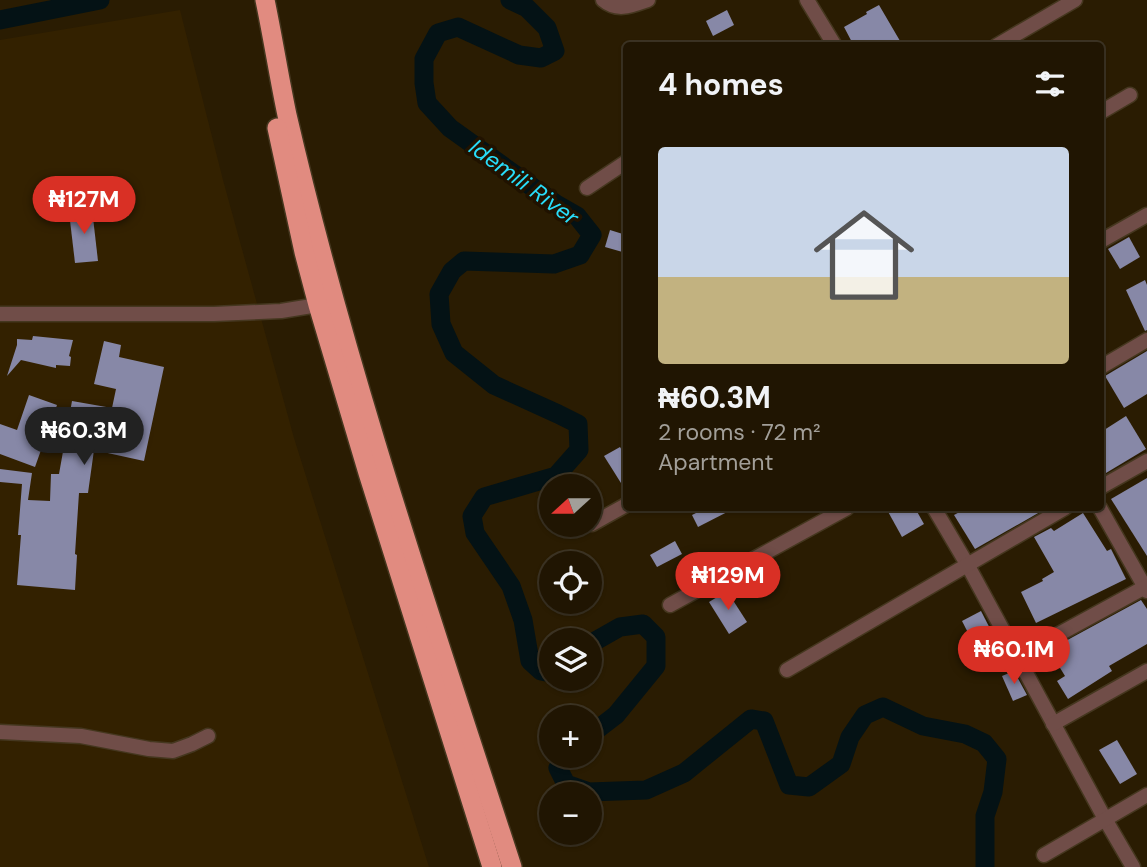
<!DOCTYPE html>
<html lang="en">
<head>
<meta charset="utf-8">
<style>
  body { margin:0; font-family:"DM Sans",sans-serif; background:#281e0c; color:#f1f3f6; height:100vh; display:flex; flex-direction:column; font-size:26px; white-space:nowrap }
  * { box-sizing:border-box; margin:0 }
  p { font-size:23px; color:#a29f99 }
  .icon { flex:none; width:38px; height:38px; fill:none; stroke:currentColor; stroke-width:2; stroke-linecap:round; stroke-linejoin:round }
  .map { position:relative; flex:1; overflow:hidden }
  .panel { position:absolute; left:623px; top:42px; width:481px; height:469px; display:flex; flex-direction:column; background:#201502; border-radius:7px; box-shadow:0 2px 5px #0004,0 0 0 2px #3d3424 }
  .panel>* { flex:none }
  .needle { width:46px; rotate:249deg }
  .buttons { position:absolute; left:539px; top:474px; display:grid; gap:14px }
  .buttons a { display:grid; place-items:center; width:63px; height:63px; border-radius:50%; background:#201502; box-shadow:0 2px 5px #0004,0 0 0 2px #3d3424; font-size:35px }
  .price { position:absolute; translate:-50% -60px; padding:0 16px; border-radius:24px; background:#d93025; color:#fff; font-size:23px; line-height:46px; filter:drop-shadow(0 2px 4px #0008) }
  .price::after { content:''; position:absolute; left:50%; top:42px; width:21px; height:16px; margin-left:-10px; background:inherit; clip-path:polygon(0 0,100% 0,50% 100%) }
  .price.on { background:#222; color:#fff }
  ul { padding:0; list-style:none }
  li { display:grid; align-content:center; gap:14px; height:371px; padding:0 35px }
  li span { display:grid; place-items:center; height:217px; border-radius:7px; color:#555 }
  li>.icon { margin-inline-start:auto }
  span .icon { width:126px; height:126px; fill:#fffc; stroke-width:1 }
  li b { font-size:30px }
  h2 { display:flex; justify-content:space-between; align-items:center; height:84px; padding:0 35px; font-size:30px }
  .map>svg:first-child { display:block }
</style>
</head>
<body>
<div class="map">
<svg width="1147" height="867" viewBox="0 0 1147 867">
  <rect width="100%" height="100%" fill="#2a1c02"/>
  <!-- built -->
  <path fill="#332100" d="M180,10l43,170 71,258 135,429h-429v-827z"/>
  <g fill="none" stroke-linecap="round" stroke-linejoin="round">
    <!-- river -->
    <g stroke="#041215" stroke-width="19">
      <path d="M510,0l17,8 20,20 8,23 -14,7 -22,-3 -61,-28 -20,6 -14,26v24l3,20 23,25 106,76 21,12 15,19 -12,20 -26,9 -90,-3 -12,10 -13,23 2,30 13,29 40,32 64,29 20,10 1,26 -23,26 -72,21 -12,19 3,17 36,53 12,34 7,41 11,10 10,2"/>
      <path d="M0,20l100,-20"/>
      <path d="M590,644l30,-17 23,-3 13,13v29l-40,49 -26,20"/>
      <path d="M568,756l-10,12 8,16 23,8 57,-2 38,-17 67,-54 13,2 25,64 20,2 32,-23 9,-27 15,-22 18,-8 40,19 42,8 19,9 13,16 -4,33 -8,24v51"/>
    </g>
  </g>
  <!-- building -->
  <g fill="#8788a7">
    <path d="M879,5l24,41h-49l-10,-19 23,-13 -1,-2z"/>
    <path d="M727,10l7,15 -21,11 -7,-15z"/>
    <path d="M92,209l6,52 -23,2 -6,-51z"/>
    <path d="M610,230l16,5v18l-21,-6z"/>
    <path d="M1129,237l11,20 -20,12 -12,-20z"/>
    <path d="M1145,280l2,5v45l-2,1 -19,-41z"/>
    <path d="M33,336l40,4 -4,16 2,1 -1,9 -14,-1v3l-35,-8 -14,16 10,-31v-6l15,1z"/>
    <path d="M104,341l17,4 -2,12 45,10 -20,94 -50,-11 -6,43h-9l-4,61 2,1 -2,35 -58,-5 4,-50h-3l4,-51 -22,-2v-13l32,4 -4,27 22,1 1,-27h8l13,-73 40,7 4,-19 -22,-5z"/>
    <path d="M1147,351v43l-23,14 -19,-32z"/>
    <path d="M29,395l28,10 -22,62 -35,-13v-30l17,6z"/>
    <path d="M1126,416l20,33 -45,27v-44z"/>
    <path d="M620,447l6,10v34l-22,-35z"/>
    <path d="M1147,478v78l-36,-57z"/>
    <path d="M706,508h29l-37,19 -6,-12z"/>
    <path d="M886,508h29l9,16 -22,13z"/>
    <path d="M967,508h80l-72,41 -21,-34z"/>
    <path d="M1083,513l24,38 4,-2 15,30 -90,44 -15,-31 22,-11 -1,-2 12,-7 -20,-35 17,-9 3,3z"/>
    <path d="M675,541l7,13 -25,13 -7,-12z"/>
    <path d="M727,591l20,31 -18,12 -20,-32z"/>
    <path d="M1141,600l6,9v35l-38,22 3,5 -44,28 -11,-18 8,-5 -16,-26z"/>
    <path d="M981,611l20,39 -19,10 -20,-39z"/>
    <path d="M1014,671l13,24 -14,6 -11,-25z"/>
    <path d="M1117,740l20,34 -17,10 -21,-34z"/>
  </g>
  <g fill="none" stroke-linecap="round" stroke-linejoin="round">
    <defs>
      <g id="minor">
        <path d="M603,0c14,12 28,6 45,0"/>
        <path d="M807,0l28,46"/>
        <path d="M996,46l79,-46"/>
        <path d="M1101,112l29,-17"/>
        <path d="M587,188l39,-26"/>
        <path d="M1101,241l46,-26"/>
        <path d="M0,314h214l67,-3 37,-6"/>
        <path d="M1101,367l46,-27"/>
        <path d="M1101,487l46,-26"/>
        <path d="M934,508l33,56 138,255 28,48"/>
        <path d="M1100,508l47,83"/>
        <path d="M592,524l34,-19"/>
        <path d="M670,605l177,-97"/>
        <path d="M1017,657l130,-71"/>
        <path d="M787,670l278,-162"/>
        <path d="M1053,724l94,-53"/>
        <path d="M0,732l81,4 68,13 24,2 19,-7 16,-8"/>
        <path d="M1044,855l103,-60"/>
      </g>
      <g id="highway">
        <path d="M265,0c8,38 14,77 22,115 59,255 144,503 225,752"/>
        <path d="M277,128l27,124 14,53 50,168 124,394"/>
      </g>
    </defs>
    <!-- minor casing -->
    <use href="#minor" stroke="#45371f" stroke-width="17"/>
    <!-- highway casing -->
    <use href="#highway" stroke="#45371f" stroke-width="22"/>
    <!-- minor -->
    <use href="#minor" stroke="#704d48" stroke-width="14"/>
    <!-- highway -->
    <use href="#highway" stroke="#e18b80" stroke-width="19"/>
  </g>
  <g text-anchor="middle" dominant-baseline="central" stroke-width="7" stroke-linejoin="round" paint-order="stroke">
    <!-- water labels -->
    <g font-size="23" font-style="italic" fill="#28ddf9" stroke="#201200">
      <text transform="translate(524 182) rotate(36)">Idemili River</text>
    </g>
  </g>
</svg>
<div class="buttons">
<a><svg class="needle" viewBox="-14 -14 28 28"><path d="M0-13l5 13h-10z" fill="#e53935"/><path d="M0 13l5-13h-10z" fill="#a29f99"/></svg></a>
<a><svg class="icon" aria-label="locate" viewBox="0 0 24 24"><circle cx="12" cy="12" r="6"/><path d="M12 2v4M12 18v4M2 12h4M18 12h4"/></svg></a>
<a><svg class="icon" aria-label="layers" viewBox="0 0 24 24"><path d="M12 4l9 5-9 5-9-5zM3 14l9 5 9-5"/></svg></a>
<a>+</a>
<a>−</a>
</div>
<b class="price" style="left:84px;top:236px">₦127M</b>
<b class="price on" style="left:84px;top:467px">₦60.3M</b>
<b class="price" style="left:728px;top:612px">₦129M</b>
<b class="price" style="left:1014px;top:686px">₦60.1M</b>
<section class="panel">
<h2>4 homes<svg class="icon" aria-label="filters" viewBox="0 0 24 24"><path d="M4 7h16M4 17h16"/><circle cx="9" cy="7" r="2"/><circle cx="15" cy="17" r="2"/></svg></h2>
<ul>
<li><span style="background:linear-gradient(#c9d6e8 60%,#c2b280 0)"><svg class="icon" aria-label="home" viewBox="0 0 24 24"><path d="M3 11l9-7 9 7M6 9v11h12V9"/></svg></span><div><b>₦60.3M</b><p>2 rooms · 72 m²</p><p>Apartment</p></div></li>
</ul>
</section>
</div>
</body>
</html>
